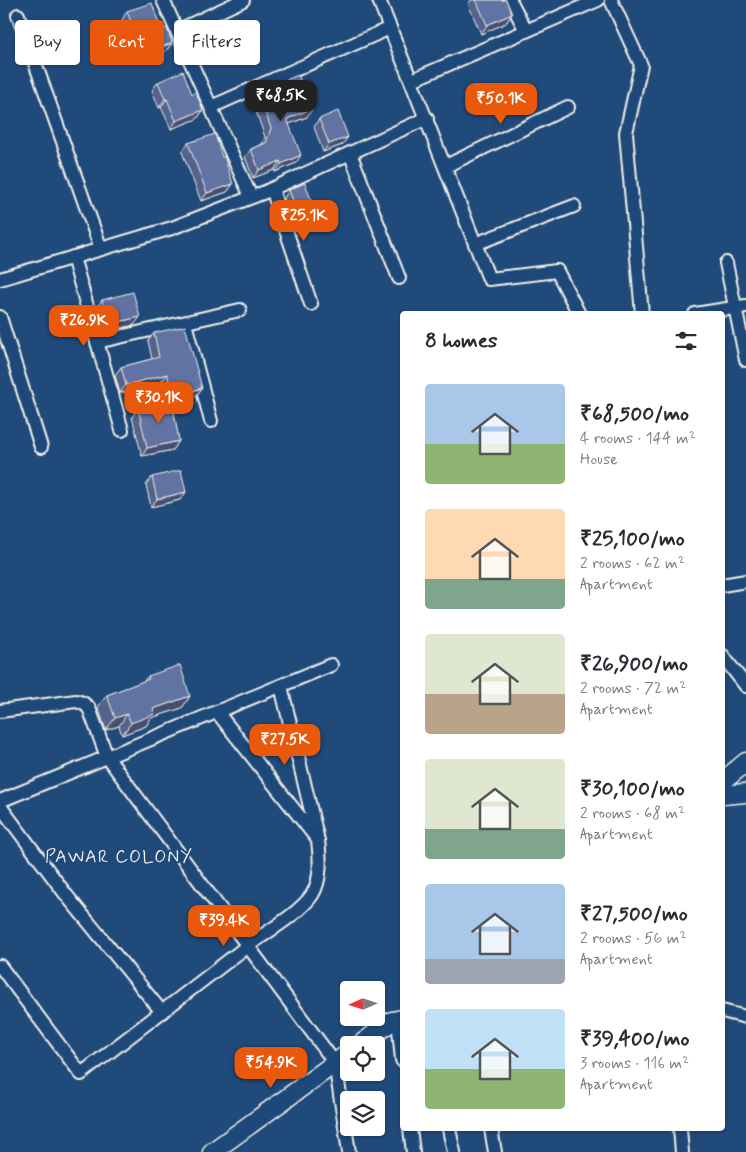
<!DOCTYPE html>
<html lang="en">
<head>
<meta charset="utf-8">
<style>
  body { margin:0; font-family:Mynerve,sans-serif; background:#f7f7f7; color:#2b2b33; height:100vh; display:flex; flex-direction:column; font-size:19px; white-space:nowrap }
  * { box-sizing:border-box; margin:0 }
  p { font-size:16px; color:#7c7c81 }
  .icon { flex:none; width:28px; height:28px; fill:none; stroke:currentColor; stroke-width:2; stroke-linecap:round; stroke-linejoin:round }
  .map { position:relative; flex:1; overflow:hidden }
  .details { position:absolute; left:400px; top:311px; width:325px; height:820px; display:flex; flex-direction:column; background:#fff; border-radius:5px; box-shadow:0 1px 4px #0004 }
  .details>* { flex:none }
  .hud { position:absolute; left:15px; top:20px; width:310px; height:45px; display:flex; gap:10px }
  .needle { width:32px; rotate:267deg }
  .buttons { position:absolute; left:340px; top:981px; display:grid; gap:10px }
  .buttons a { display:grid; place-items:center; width:45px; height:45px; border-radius:5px; background:#fff; box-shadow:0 1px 4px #0004; font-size:25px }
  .price { position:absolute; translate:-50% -42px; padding:0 11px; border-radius:10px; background:#ea580c; color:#fff; font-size:16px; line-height:32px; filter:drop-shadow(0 1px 2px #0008) }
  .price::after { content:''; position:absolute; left:50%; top:30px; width:15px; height:11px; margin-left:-8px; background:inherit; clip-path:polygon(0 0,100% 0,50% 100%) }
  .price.on { background:#222; color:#fff }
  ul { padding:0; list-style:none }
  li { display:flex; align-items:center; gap:15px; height:125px; padding:0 25px }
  li span { display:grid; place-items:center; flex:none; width:140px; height:100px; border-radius:5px; color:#555 }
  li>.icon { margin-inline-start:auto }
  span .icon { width:60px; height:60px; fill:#fffc; stroke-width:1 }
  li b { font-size:21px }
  h2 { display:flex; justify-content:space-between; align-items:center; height:60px; padding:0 25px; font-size:21px }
  .chip { padding:0 18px; border-radius:5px; background:#fff; box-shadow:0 1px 4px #0004; font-size:18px; line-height:45px }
  .chip.on { background:#ea580c; color:#fff }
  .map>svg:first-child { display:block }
</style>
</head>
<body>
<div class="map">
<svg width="746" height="1152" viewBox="0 0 746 1152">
  <rect width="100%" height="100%" fill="#1f4a7a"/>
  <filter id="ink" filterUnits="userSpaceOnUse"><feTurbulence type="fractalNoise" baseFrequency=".02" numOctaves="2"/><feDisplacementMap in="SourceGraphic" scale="10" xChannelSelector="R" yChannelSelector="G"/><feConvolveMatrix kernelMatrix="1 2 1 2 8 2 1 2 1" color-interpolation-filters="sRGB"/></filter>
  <g filter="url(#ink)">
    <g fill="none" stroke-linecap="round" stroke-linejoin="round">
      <defs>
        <g id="street">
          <path d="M163,0l88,197"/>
          <path d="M379,0l110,279 68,-8 22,43"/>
          <path d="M510,0l16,31"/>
          <path d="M611,0l30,65 -15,68 16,181"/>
          <path d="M18,15l83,234"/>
          <path d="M177,31l66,-31"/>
          <path d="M412,80l186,-80"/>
          <path d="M211,107l179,-79"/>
          <path d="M350,153l49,125"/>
          <path d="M446,166l122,-59"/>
          <path d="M272,189l39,115"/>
          <path d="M475,244l99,-38"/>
          <path d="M73,257l49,173"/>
          <path d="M726,263l20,97"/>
          <path d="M0,279l172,-51 93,-36 162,-74"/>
          <path d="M695,314l51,-8"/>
          <path d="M0,317l41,130"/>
          <path d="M185,323l26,98"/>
          <path d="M97,342l143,-32"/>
          <path d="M722,585l24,-4"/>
          <path d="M722,655l24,31"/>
          <path d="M281,686l36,150"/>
          <path d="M0,711l76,-10 7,2 6,5 18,49 228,306 14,89"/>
          <path d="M0,801l331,-136"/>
          <path d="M0,806l67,90 95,116"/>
          <path d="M0,966l81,108c55,-42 110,-85 165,-127 19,-14 53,-33 66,-52 10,-16 8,-37 6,-55l-101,-128"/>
          <path d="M722,1011l24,6"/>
          <path d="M398,1020l4,40"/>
          <path d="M410,1129l3,23"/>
          <path d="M449,1129l5,23"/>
          <path d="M491,1129l4,23"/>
          <path d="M680,1129l2,23"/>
        </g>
        <g id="secondary">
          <path d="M722,782l24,-20"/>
          <path d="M722,795l24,-2"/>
          <path d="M360,1045l32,-24 10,-2"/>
          <path d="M212,1152l137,-99"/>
        </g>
      </defs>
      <!-- street casing -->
      <use href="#street" stroke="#f4f1e8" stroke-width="16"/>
      <!-- secondary casing -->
      <use href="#secondary" stroke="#f4f1e8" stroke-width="21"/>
      <!-- street -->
      <use href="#street" stroke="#1f4a7a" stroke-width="12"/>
      <!-- secondary -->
      <use href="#secondary" stroke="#1f4a7a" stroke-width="18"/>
    </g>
    <!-- wall -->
    <g fill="#53638c" stroke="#f4f1e8">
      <path d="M471,0h35l6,14 -6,9 -25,11 -13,-30z"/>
      <path d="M127,11l34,19 11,13 -6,8 -27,10 -8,-23 -3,1 -6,-19z"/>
      <path d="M286,80l21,37 -18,7 7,39 -21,9 -1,-2 -21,8 -8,-21 6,-8 11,-5 3,-7 -12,-34 5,-9 25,-9z"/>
      <path d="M158,82l34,12 11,16 -6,9 -26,10 -10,-22 -2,1 -7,-18z"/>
      <path d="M319,119l29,18 -6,8 -19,7 -9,-25z"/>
      <path d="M188,143l34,14 11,27 -6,8 -26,9 -19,-49z"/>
      <path d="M289,190l23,23 -6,8 -13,5 -9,-28z"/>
      <path d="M102,300l32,25 -31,7 -7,-24z"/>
      <path d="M154,333l48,55 -6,8 -24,7 7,38 -6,9 -31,6 -10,-39 6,-9 29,-7 -6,-19 -41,11 -5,-18 6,-8 31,-8 -4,-18z"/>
      <path d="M152,477l34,15 -6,8 -29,7 -5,-22z"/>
      <path d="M148,676l42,20 -8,12 -31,10 -5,8 -24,9 -3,-9 -13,4 -8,-23 9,-12 37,-14z"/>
    </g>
    <!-- shaded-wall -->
    <g fill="#445072" stroke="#f4f1e8">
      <path d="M512,14l-6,9 -25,11 6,-9z"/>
      <path d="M137,30l-6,8 -3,1 6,-8z"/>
      <path d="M172,43l-6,8 -27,10 6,-8z"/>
      <path d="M165,99h2l-6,8 -2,1z"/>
      <path d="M313,108l-6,9 -26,10 6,-8z"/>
      <path d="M203,110l-6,9 -26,10 5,-8z"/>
      <path d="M348,137l-6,8 -19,7 6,-8z"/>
      <path d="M301,155l-5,8 -21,9 6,-8z"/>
      <path d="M280,161l-6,9 -21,8 6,-8z"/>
      <path d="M233,184l-6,8 -26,9 6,-8z"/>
      <path d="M312,213l-6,8 -13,5 6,-8z"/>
      <path d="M140,317l-6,8 -31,7 6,-8z"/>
      <path d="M167,374l-6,8 -41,11 6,-8z"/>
      <path d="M202,388l-6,8 -28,9 6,-9z"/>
      <path d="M179,441l-6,9 -31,6 5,-8z"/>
      <path d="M186,492l-6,8 -29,7 6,-8z"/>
      <path d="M190,696l-8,12 -31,10 -5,8 -24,9 9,-12 22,-14z"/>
      <path d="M127,714l-8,12 -13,4 9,-12z"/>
    </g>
    <!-- building -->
    <g fill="#6173a3" stroke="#f4f1e8">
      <path d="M476,0h30l6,14 -25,11z"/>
      <path d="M152,3l9,27 6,-2 5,15 -27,10 -8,-23 -3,1 -7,-20z"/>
      <path d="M183,71l9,23 4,-2 7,18 -27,11 -9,-22h-2l-7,-17z"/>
      <path d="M298,75l15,33 -26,11 14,36 -20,9 -1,-3 -21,9 -8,-21 15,-6 5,-15 -13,-34 29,-11 -1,-3z"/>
      <path d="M338,111l10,26 -19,7 -10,-25z"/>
      <path d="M215,134l7,23 2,-1 9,28 -26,9 -19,-50z"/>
      <path d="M305,183l8,22 -1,8 -13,5 -10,-28z"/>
      <path d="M133,292l7,25 -31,7 -7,-24z"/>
      <path d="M185,326l17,62 -28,8 -7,-22 -41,11 -5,-18 38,-10 -5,-24z"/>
      <path d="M172,400l7,41 -32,7 -9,-40z"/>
      <path d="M181,470l5,22 -29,7 -5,-22z"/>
      <path d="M180,665l10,31 -37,13 2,5 -24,9 -4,-9 -12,4 -8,-23 42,-16 -1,-3z"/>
    </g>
  </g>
  <g text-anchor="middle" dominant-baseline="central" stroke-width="4" stroke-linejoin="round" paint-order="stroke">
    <!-- neighbourhood labels -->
    <g font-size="18" letter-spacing="1" fill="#f4f1e8" stroke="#1f4a7a">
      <text x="119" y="857">PAWAR COLONY</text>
    </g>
  </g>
</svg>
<div class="buttons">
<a><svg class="needle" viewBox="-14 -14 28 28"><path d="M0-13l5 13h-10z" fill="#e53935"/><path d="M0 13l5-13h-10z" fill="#7c7c81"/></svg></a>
<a><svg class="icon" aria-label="locate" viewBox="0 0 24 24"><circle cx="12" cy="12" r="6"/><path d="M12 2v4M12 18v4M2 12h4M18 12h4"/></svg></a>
<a><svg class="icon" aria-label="layers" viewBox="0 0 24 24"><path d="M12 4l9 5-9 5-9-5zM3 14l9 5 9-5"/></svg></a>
</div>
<b class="price on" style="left:281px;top:122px">₹68.5K</b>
<b class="price" style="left:501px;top:125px">₹50.1K</b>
<b class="price" style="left:304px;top:242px">₹25.1K</b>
<b class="price" style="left:84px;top:347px">₹26.9K</b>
<b class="price" style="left:159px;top:424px">₹30.1K</b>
<b class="price" style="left:285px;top:766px">₹27.5K</b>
<b class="price" style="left:224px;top:947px">₹39.4K</b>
<b class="price" style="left:271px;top:1089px">₹54.9K</b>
<div class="hud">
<a class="chip">Buy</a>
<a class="chip on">Rent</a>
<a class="chip">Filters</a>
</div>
<section class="details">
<h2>8 homes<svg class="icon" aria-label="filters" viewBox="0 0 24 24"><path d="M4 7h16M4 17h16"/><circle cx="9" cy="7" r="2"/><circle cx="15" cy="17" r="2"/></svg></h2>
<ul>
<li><span style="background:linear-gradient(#a9c7e8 60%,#8fb573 0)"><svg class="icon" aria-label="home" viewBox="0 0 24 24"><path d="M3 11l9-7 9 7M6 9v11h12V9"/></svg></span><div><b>₹68,500/mo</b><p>4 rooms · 144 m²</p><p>House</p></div></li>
<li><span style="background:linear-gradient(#ffd9b3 70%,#7fa58c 0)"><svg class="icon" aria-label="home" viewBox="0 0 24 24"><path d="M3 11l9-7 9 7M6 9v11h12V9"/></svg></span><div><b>₹25,100/mo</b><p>2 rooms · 62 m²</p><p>Apartment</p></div></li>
<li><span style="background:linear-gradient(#dfe7d0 60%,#b9a48a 0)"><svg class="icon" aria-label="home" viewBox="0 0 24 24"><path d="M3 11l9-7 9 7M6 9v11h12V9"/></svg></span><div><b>₹26,900/mo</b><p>2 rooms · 72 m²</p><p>Apartment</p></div></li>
<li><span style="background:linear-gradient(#dfe7d0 70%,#7fa58c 0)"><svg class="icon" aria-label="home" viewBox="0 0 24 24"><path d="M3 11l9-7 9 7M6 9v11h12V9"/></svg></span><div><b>₹30,100/mo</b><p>2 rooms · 68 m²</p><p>Apartment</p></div></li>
<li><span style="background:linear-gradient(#a9c7e8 75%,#9aa5b1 0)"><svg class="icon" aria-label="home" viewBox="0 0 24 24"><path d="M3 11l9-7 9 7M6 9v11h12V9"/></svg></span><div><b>₹27,500/mo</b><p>2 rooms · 56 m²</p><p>Apartment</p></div></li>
<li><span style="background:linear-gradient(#bfe0f5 60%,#8fb573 0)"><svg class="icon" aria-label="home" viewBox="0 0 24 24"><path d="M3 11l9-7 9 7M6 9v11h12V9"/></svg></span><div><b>₹39,400/mo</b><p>3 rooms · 116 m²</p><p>Apartment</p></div></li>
</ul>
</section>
</div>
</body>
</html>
